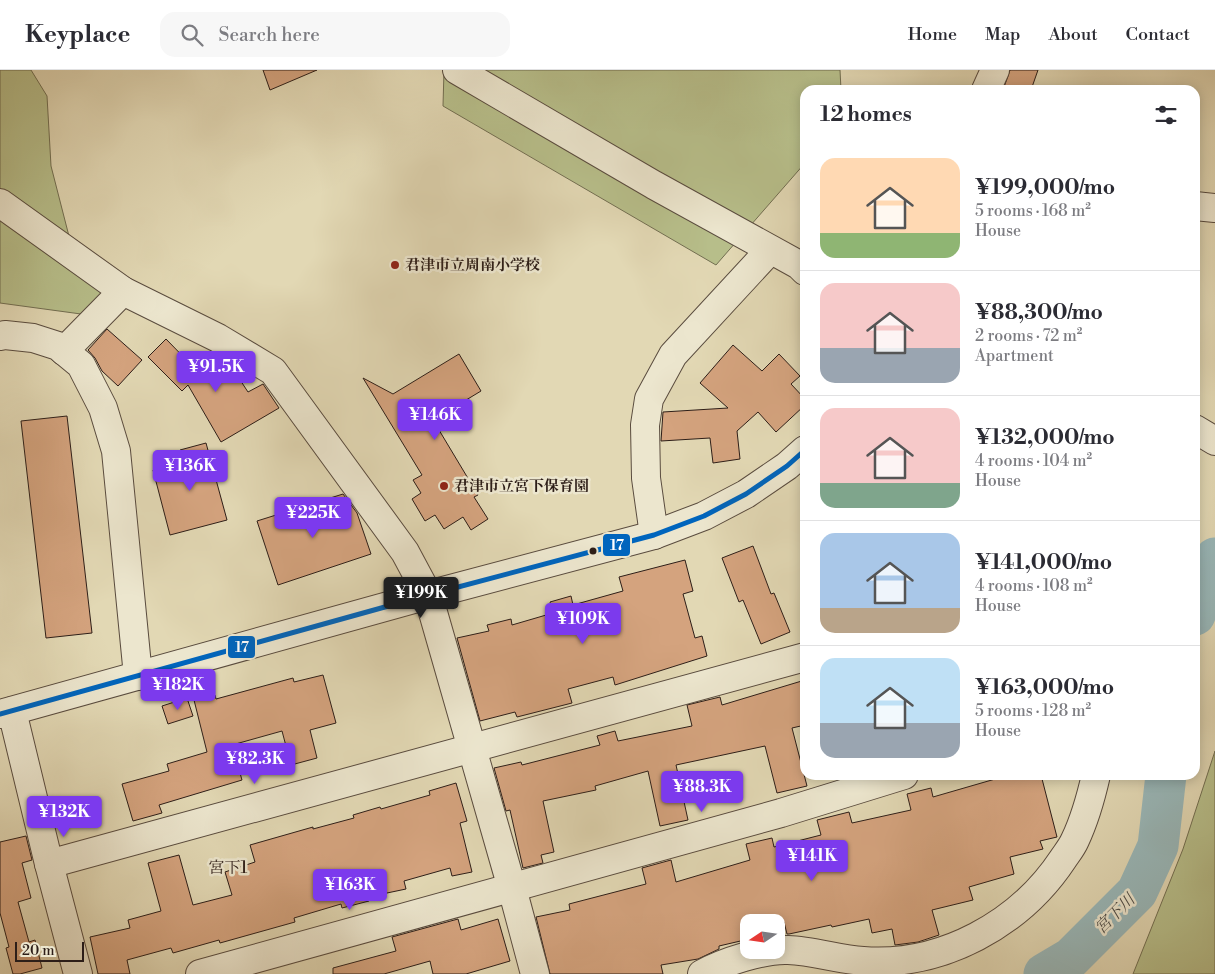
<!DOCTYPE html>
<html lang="en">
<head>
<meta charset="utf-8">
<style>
  body { margin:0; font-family:"Libre Bodoni","Noto Serif JP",serif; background:#f7f7f7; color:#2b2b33; height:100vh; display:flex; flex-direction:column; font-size:19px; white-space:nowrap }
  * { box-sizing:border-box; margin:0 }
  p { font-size:16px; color:#7c7c81 }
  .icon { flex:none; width:28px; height:28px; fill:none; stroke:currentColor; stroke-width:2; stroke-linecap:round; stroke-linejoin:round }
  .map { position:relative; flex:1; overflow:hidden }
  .side { position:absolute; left:800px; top:15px; width:400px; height:695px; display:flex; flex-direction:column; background:#fff; border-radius:15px; box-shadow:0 2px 12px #0003 }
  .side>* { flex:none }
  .needle { width:32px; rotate:257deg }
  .controls { position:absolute; left:740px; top:844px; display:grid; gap:10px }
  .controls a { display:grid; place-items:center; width:45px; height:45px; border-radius:10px; background:#fff; box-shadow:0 2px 12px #0003; font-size:25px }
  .scale { position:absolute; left:15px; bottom:12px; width:69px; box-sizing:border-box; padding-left:5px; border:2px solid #2d1e18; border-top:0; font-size:14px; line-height:18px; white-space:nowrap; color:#2d1e18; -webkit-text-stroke:4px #ece6ce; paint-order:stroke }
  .price { position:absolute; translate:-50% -42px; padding:0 11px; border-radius:5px; background:#7c3aed; color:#fff; font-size:16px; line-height:32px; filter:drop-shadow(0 1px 2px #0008) }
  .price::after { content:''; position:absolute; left:50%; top:30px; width:15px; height:11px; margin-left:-8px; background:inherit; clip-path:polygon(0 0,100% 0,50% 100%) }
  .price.active { background:#222; color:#fff }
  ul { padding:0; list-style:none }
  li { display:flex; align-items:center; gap:15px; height:125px; padding:0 20px }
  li+li { border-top:1px solid #e1e1e2 }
  li span { display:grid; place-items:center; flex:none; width:140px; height:100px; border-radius:15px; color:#555 }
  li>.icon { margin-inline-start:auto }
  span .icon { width:60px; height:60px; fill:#fffc; stroke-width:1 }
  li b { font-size:21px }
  h2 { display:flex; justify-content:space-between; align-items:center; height:60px; padding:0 20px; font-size:21px }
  header { display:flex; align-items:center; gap:30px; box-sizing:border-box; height:70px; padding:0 25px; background:#fff; border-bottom:1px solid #e1e1e2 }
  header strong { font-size:24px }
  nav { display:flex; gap:28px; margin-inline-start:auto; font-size:18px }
  .search { width:350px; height:45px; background:#f7f7f7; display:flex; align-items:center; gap:12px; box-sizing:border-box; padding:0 18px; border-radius:15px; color:#7c7c81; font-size:19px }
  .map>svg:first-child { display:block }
</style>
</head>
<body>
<header>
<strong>Keyplace</strong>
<div class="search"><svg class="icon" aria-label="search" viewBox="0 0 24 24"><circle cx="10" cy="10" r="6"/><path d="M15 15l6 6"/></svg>Search here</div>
<nav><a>Home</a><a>Map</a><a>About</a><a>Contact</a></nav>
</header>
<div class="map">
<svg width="1215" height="904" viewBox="0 0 1215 904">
  <rect width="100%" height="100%" fill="#e2d8b4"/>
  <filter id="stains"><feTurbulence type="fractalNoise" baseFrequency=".004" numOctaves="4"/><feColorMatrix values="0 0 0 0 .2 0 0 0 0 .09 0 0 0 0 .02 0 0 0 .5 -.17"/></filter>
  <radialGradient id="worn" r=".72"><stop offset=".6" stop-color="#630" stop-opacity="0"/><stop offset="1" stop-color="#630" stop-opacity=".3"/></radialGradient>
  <!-- green -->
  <g fill="#b7be8a" stroke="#726e51">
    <path d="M0,0h31l16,26 4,70 20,78 31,51 -21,19 -81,-11z"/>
    <path d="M444,0h396l1,20h-36v73l-89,102 -273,-159z"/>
    <path d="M1215,681v223h-82l50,-125z"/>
  </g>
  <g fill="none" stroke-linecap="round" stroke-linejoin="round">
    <!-- river -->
    <g stroke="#99b7b8" stroke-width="41">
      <path d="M1195,545l20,-57"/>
      <path d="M1044,904l27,-16 66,-66 21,-46 8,-71"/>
    </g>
  </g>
  <!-- building -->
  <g fill="#d4a37e" stroke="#2d1e18">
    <path d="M263,0h54l-47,20z"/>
    <path d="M1010,0h28l-7,20h-28z"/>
    <path d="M107,259l35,31 -24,26 -16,-15 -7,-13 -7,-8z"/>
    <path d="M166,269l39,40 24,-16 19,29 15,-8 16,24 -58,34 -33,-57 -6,6 -34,-34z"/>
    <path d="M733,275l29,26 17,-17 21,22 -9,8 14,15v6l-29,27 -18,-20 -21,19 3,28 -27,4 -3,-25 -49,3 2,-29 65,-4 -28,-25z"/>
    <path d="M459,284l22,37 -48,29 45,75 -4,2 14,22 -17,11 -8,-13 -19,12 -9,-14 -10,6 -13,-22 9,-6 -8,-13 9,-5 -59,-97 30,16z"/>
    <path d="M67,346l25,217 -46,5 -25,-217z"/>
    <path d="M206,373l21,77 -57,15 -17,-65 30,-8 -3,-12z"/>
    <path d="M343,424l14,19 14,41 -93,31 -21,-64z"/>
    <path d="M753,476l18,48 3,-1 16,39 -29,12 -18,-44 -4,2 -17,-44z"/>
    <path d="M685,490l8,31 -10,3 12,44 7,-2 5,20 -92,29 -2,-8 -45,12 4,14 -55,14 -2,-5 -35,9 -23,-83 32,-7 -2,-6 24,-6 1,6 41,-12 -3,-11 21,-6 2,9 50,-14 -4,-14z"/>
    <path d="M323,605l13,48 -26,7 7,28 -26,7 -9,-34 -50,14 10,35 -83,25 3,8 -29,8 -11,-37 47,-13 -2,-7 40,-12 -13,-52 21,-5 1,4 77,-21 1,4z"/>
    <path d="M805,610v45l-13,3 15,58 -30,7 -12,-47 -89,19 12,55 -28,6 -12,-55 -53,15 1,4 -53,11 11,51 -13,3 2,8 -20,5 -13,-58 -4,1 -12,-43 27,-6 1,3 78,-20 -3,-9 18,-5 3,10 74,-15 -5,-21 33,-8 2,8z"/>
    <path d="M187,628l6,18 -25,8 -6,-18z"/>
    <path d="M1009,705h32l16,62 -17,4 3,8 -33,8 4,17 -45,13 4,13 -41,10 7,25 -21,7 -23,3 -3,-16 -20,4 -3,-14 -37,8 -1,-2 -42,9h-2l-3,-12h-35v17l-30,7v3l-21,10 -37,6 2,9h-113l-14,-57 34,-7 -1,-6 77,-20 -4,-16 29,-8 5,22 74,-22 -4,-16 26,-6 2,9 47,-12 -4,-15 32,-8 3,11 59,-13 -4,-16 24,-6 2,9z"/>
    <path d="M456,713l11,38 -7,2 12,49 -20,4 -2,-8 -46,13 2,8 -38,8 1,4 -27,7 -1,-4 -47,14 1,4 -75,21 -1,-3 -46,13 -2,-5 -44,12 3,14h-32l-8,-37 40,-9 -2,-8 33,-9 -13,-48 31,-8 14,50 39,-10 -7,-23 30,-10 -5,-17 63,-18v2l41,-11 -1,-3 27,-8 1,2 49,-14 -1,-4z"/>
    <path d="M26,766l6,24 -10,3 9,35 -13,4 11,40 6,-2 7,28 -22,6h-7l-7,-26 3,-1 -9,-34v-71z"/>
    <path d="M458,849l3,11 37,-11 12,42 -44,13h-33l-3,-13 -46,13h-51v-6l63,-17 -4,-14z"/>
  </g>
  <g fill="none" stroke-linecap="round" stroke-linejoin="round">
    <defs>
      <g id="minor">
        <path d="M457,0l197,115 145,80 6,6"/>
        <path d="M986,20l9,-20"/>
        <path d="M0,133l123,88 95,47 55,33 132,181 23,43 84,293 23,86"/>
        <path d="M1195,136l20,2"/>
        <path d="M0,266l5,-1 28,3 25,8 23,19 22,43 13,43 22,225"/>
        <path d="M64,281l59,-60"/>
        <path d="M1195,359l20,12"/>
        <path d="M654,465l-8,-57 -1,-53 4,-26 24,-44 97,-105"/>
        <path d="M12,641l37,153 29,110"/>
        <path d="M0,644l428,-119 226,-60 50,-19 42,-22 41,-28 18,-16"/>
        <path d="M49,794l756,-207"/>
        <path d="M200,904l581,-161 123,-38"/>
        <path d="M702,904c21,-12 62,-25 86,-24 25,1 50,9 75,11 79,6 157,-37 200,-102 4,-6 9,-12 12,-19 10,-21 16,-43 21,-65"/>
      </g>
    </defs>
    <!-- minor casing -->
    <use href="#minor" stroke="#5a4c3f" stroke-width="30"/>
    <!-- minor -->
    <use href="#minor" stroke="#ece6ce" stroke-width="28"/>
    <defs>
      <path id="bus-1" d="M0,644l428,-119 226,-60 50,-19 42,-22 41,-28 18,-16"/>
    </defs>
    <!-- bus-1 casing -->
    <use href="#bus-1" stroke="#ece6ce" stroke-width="9"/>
    <!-- bus-1 -->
    <use href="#bus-1" stroke="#0065bd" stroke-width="5"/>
  </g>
  <!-- markers -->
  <g fill="#8f2418" stroke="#ece6ce" stroke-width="2">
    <circle cx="395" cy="195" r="5"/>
    <circle cx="444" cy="416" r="5"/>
  </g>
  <circle fill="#2d1e18" stroke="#ece6ce" stroke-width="2" cx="593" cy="481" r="4.5"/>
  <g text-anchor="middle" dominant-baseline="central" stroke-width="5" stroke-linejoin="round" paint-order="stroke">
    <!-- poi labels -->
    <g font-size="15" font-weight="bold" fill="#2d1e18" stroke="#ece6ce" text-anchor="start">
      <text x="405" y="195">君津市立周南小学校</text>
      <text x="454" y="416">君津市立宮下保育園</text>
    </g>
    <!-- neighbourhood labels -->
    <g font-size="16" fill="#2d1e18" stroke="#ece6ce">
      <text x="228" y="798">宮下1</text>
    </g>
    <!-- water labels -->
    <g font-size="16" font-style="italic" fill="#4d4c48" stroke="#ece6ce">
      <text transform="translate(1115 844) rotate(-45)">宮下川</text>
    </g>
  </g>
  <g stroke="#ece6ce" stroke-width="2">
    <rect x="602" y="463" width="29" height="24" rx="5" fill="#0065bd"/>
    <rect x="227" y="565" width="29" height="24" rx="5" fill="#0065bd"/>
  </g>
  <g font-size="14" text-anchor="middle" font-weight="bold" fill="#fff">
    <text x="617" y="480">17</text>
    <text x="242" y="582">17</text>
  </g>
  <rect width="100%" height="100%" filter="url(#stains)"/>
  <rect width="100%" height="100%" fill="url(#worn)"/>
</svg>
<div class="controls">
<a><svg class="needle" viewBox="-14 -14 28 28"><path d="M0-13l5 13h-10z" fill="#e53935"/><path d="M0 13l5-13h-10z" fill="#7c7c81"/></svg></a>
</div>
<div class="scale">20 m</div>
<b class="price" style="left:216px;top:323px">¥91.5K</b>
<b class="price" style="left:435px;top:371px">¥146K</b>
<b class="price" style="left:190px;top:422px">¥136K</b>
<b class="price" style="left:313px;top:469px">¥225K</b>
<b class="price active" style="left:421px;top:549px">¥199K</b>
<b class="price" style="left:583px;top:575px">¥109K</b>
<b class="price" style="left:178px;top:641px">¥182K</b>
<b class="price" style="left:255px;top:715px">¥82.3K</b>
<b class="price" style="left:702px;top:743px">¥88.3K</b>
<b class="price" style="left:64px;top:768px">¥132K</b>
<b class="price" style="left:812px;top:812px">¥141K</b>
<b class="price" style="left:350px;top:841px">¥163K</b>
<section class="side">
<h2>12 homes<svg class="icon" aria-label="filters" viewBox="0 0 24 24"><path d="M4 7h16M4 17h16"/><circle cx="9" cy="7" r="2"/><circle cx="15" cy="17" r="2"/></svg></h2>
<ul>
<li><span style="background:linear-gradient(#ffd9b3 75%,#8fb573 0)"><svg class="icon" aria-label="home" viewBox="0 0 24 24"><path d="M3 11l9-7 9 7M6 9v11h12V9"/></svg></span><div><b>¥199,000/mo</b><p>5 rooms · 168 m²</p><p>House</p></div></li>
<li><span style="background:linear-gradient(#f6c9c9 65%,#9aa5b1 0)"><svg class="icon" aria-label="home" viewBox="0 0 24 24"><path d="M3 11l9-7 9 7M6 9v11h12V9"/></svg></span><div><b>¥88,300/mo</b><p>2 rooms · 72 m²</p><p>Apartment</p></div></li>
<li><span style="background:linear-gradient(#f6c9c9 75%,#7fa58c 0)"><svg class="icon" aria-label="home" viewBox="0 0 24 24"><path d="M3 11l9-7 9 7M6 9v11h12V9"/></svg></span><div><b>¥132,000/mo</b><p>4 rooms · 104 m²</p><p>House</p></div></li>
<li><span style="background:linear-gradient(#a9c7e8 75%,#b9a48a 0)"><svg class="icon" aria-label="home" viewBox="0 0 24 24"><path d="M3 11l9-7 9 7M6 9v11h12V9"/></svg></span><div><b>¥141,000/mo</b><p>4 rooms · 108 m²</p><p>House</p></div></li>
<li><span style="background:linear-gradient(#bfe0f5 65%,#9aa5b1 0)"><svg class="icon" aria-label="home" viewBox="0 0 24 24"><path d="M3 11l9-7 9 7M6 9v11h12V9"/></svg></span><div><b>¥163,000/mo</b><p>5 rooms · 128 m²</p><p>House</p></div></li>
</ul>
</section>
</div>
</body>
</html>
